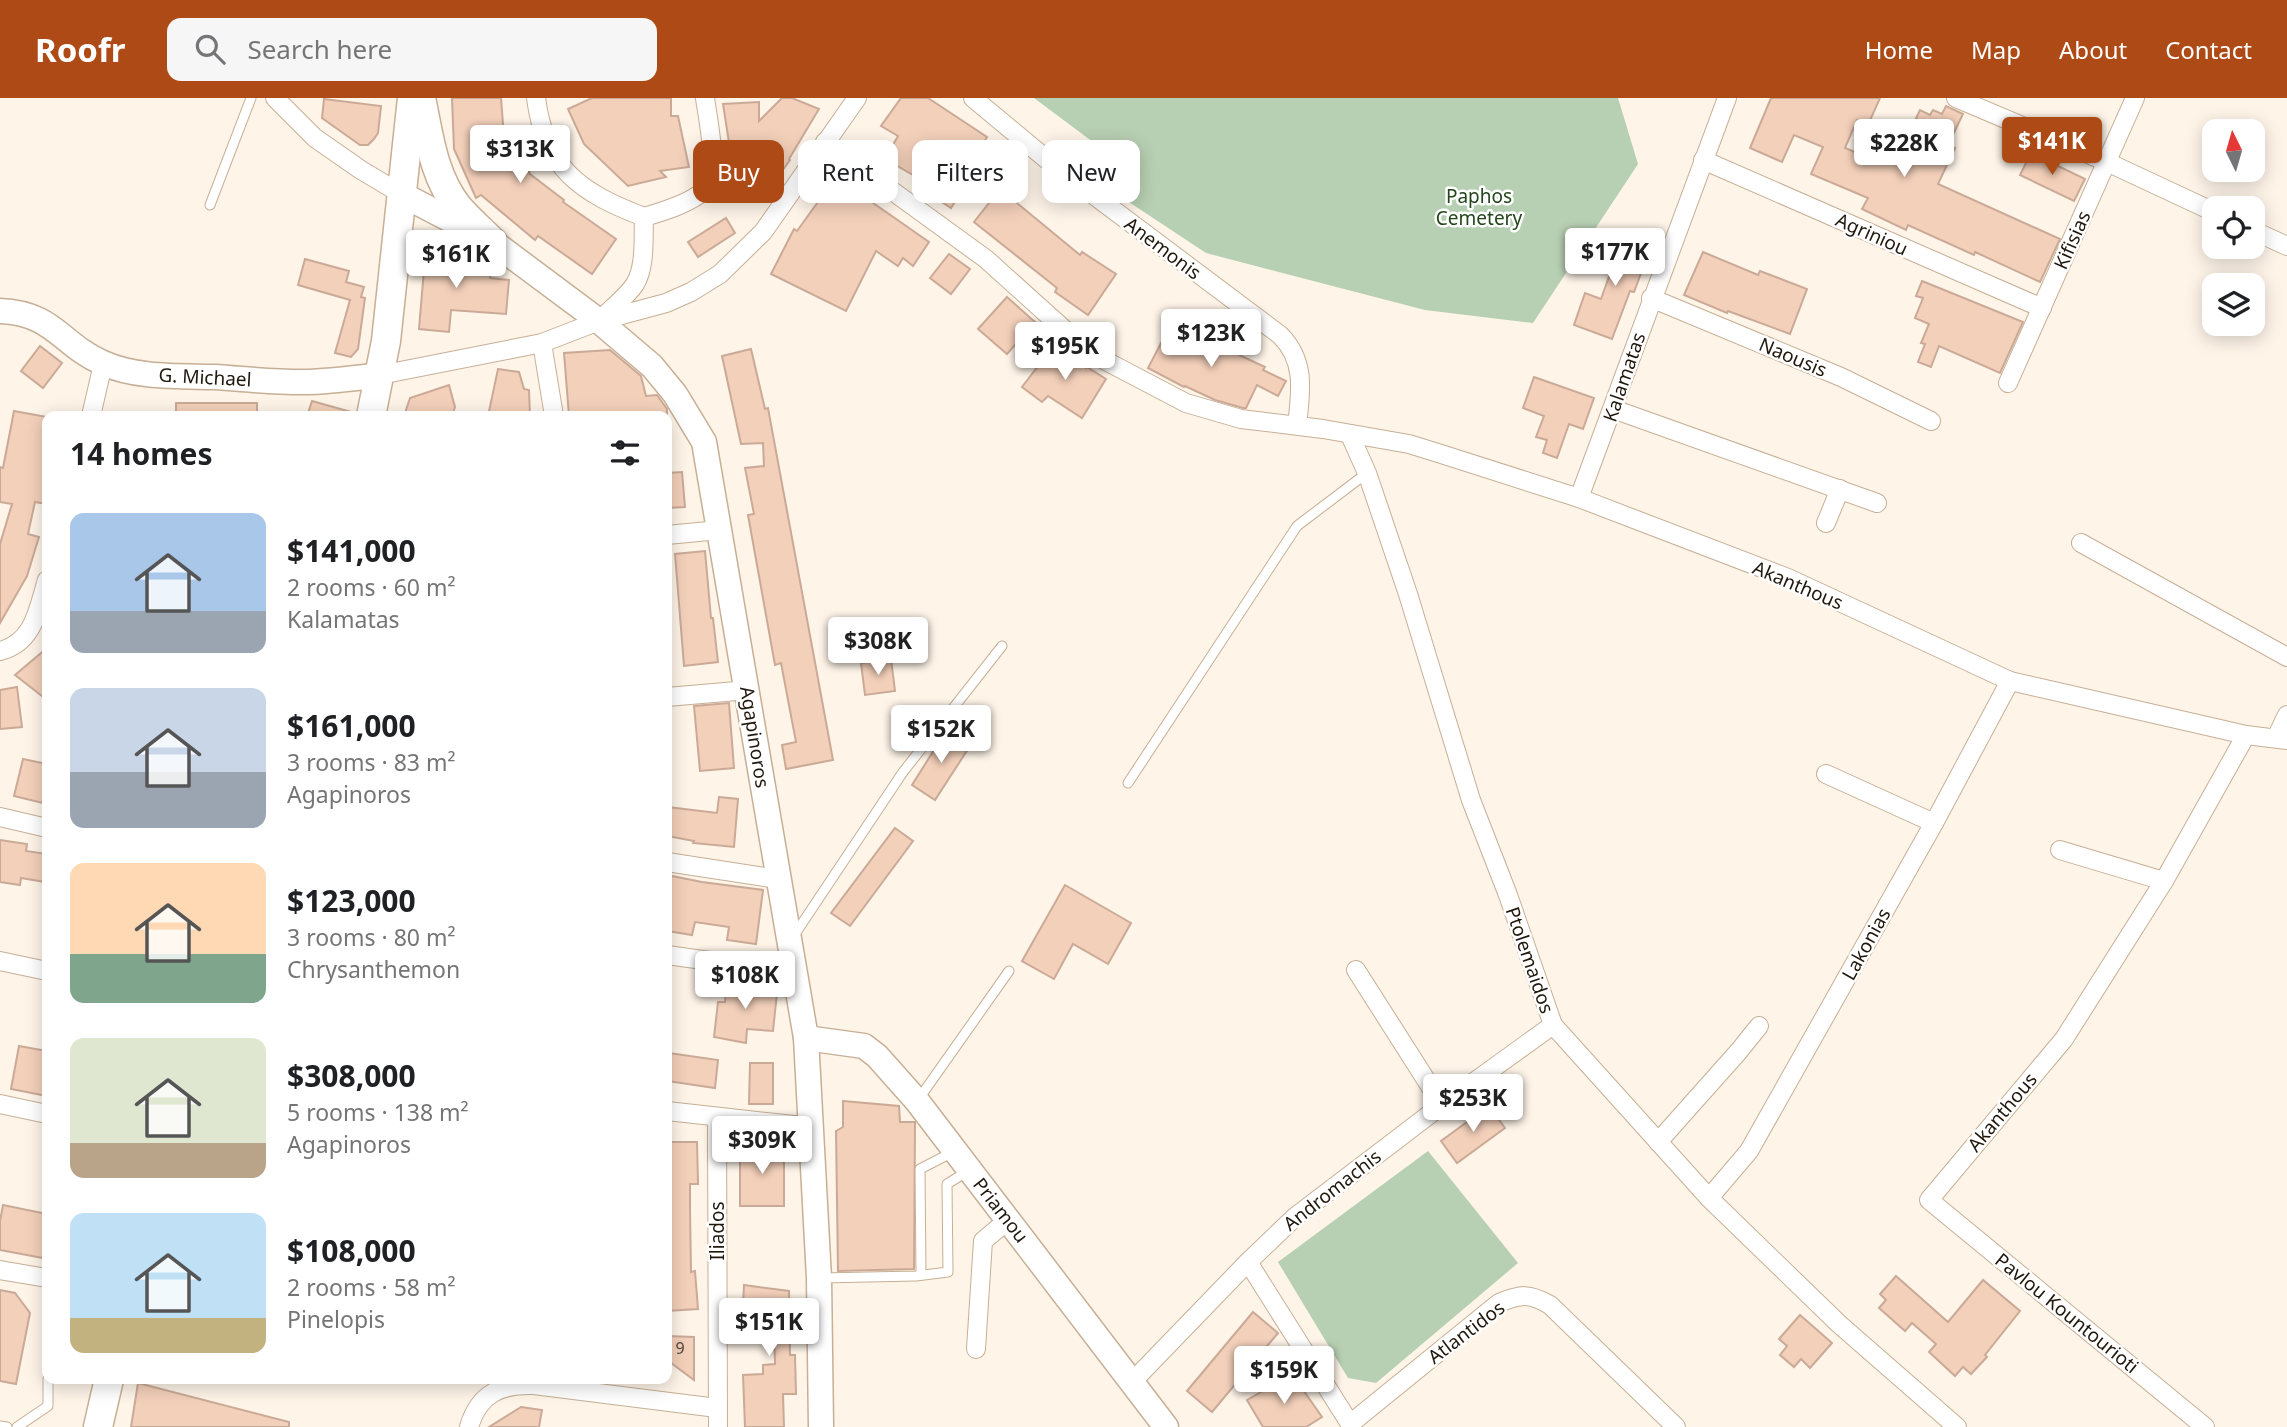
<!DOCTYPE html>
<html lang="en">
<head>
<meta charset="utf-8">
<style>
  body { margin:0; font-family:"Noto Sans",sans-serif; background:#f6f6f6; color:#202124; height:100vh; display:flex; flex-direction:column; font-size:26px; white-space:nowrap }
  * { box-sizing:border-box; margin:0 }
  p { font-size:23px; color:#757577 }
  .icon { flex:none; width:38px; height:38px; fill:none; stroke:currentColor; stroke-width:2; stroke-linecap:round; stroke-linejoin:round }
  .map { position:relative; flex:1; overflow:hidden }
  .panel { position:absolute; left:42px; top:313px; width:630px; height:973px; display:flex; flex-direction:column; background:#fff; border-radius:14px; box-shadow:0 4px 18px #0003 }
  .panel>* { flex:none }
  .hud { position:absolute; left:693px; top:42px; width:665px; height:63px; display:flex; gap:14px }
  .needle { width:46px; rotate:355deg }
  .fabs { position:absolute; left:2202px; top:21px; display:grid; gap:14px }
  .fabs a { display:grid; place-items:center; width:63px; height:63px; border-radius:14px; background:#fff; box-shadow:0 4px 18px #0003; font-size:35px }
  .price { position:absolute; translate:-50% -60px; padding:0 16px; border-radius:7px; background:#fff; color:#222; font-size:23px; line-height:46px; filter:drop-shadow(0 2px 4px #0008) }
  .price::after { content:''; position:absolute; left:50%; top:42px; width:21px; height:16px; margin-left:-10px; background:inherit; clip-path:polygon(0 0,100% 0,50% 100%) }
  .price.active { background:#ae4a15; color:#fff }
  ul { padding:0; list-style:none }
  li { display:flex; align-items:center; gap:21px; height:175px; padding:0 28px }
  li span { display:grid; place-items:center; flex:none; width:196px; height:140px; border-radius:14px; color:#555 }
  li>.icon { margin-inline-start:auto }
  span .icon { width:84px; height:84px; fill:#fffc; stroke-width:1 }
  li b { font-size:30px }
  h2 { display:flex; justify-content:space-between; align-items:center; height:84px; padding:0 28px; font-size:30px }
  .tag { padding:0 24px; border-radius:14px; background:#fff; box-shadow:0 4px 18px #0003; font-size:24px; line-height:63px }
  .tag.active { background:#ae4a15; color:#fff }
  header { display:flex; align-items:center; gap:42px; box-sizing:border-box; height:98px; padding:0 35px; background:#ae4a15; color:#fff }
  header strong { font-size:33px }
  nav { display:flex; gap:38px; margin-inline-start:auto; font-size:24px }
  .search { width:490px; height:63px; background:#f6f6f6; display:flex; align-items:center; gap:18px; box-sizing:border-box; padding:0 24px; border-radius:14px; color:#757577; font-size:26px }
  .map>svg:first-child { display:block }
</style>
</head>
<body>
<header>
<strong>Roofr</strong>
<div class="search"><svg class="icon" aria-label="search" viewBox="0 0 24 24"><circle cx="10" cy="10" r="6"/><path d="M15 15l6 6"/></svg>Search here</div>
<nav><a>Home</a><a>Map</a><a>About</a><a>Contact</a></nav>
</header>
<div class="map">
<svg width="2287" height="1329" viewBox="0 0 2287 1329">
  <rect width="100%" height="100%" fill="#fef4e8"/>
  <!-- green -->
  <g fill="#b7cfb2">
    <path d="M1034,0h584l20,66 -105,159 -108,-13 -219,-57 -124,-82 11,-29z"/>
    <path d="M1428,1053l90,112 -142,120 -28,-5 -70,-116z"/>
  </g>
  <!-- building -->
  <g fill="#f3d0ba" stroke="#caaa97" stroke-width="2">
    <path d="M452,0h49l3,39 7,-2 19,39 34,26 -1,2 53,37 -24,35 -54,-38 -3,4 -54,-45 -5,3 -22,-49z"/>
    <path d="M592,0h79v18h7l11,51 -29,4 6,6 -38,9 -44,-42 -16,-35z"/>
    <path d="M782,0h10l27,11 -30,50 1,1 -16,22 -42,-20 -9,-58 36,-2v19z"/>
    <path d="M901,0h27l59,39 -17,27 7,4 -26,40 -35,-23 4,-6 -35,-20 13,-23 -17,-10z"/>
    <path d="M1771,0h109l-12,27 -11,-5 -12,28 29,12 5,-11 29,14 12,-25 -11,-5 11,-23 10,5 3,-5 9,4 4,-8 17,8 -15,31 7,3 -17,36 122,55 -20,43 -65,-30 -1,3 -66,-30 -2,5 -44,-21 6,-11 -57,-24 12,-27 -29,-12 -12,27 -32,-14z"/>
    <path d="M324,1l57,7 -3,27 -4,6 -6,6h-8l-38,-27z"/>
    <path d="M2031,55l54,26 -11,22 -54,-26z"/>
    <path d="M836,79l93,65 -16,24 -10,-8 -5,8 -22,-15 -30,60 -75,-37 23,-45 3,2z"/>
    <path d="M1000,91l80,66 2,-3 34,22 -28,41 -33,-23 2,-4 -83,-66z"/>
    <path d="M726,120l9,15 -37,24 -10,-15z"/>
    <path d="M1625,134l28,9 -19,51 -4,-1 -18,48 -38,-14 11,-32 16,6z"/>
    <path d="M426,147l31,2 -2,23 36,3 -1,5 19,2 -3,34 -55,-4 -2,22 -30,-3z"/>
    <path d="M1703,154l55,23 2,-4 47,18 -17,45 -62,-23 -1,2 -43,-18z"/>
    <path d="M949,156l21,15 -19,25 -21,-16z"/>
    <path d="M305,161l44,12 -3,11 18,5 -3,10 4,1 -7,51 -7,8 -16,-4 15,-53 -52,-15z"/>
    <path d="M1922,183l101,41 -23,51 -61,-27 -8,21 -13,-5 7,-18 -4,-1 8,-19 -14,-6 8,-20 -7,-2z"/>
    <path d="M1007,199l28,25 -28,32 -29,-25z"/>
    <path d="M1171,226l50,26 1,-3 43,20 -2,3 23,11 -8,15 -21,-11 -11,23h-3l-28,-8 -30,-14 -1,1 -36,-19z"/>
    <path d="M1055,246l31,24 1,-1 19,12 -24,39 -34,-22 -6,6 -20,-15z"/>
    <path d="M40,248l22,17 -19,25 -22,-17z"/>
    <path d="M751,251l14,60 3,-1 65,352 -47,9 -4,-24 14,-3 -15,-79 -6,2 -27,-150 6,-1 -9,-46 19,-2 -1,-23 -22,1 -19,-88z"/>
    <path d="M610,252l31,26 5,20 11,-1 10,14v5l-98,2 -5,-63z"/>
    <path d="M498,271l21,3 5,17 5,1 1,26h-42z"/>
    <path d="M1534,279l60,21 -11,31 -14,-5 -12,34 -14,-5 4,-13 -11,-3 8,-21 -21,-8z"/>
    <path d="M449,287l6,22 -3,9h-48l6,-18z"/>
    <path d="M312,303l39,11 -1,4h-43z"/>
    <rect x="176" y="305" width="81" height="13"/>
    <path d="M14,313l33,6v87l-12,-2 -7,32 11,3 -12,39 -27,47v-79l12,-40 -12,-2v-35l3,1z"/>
    <path d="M682,374l3,35 -18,1v-35z"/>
    <path d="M705,453l6,67h2l5,44 -34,4 -9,-112z"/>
    <path d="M47,550v52l-32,-25z"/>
    <path d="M891,561l4,32 -30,4 -4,-32z"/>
    <path d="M17,589l5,40 -22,2v-39z"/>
    <path d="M729,605l5,65 -34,3 -6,-65z"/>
    <path d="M946,633l24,15 -35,54 -23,-15z"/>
    <path d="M23,661l24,5v40l-33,-8z"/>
    <path d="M719,699l19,2 -4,48 -41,-4 1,-2 -27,-5v-29l50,6z"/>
    <path d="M895,730l18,13 -63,85 -19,-13z"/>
    <path d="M0,742l27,4 -1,7 21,3 -2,28 -24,-4 -1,7 -20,-3z"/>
    <path d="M667,777l35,7 61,8 -7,54 -29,-4 2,-13 -34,-5 -3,13 -25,-4z"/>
    <path d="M1065,787l66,38 -23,41 -35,-20 -19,35 -32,-18z"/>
    <path d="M727,882l39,5 11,8 -4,38 -26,-2 -1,14 -32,-6 4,-35h7z"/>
    <path d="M19,948l28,5v45l-36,-7z"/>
    <path d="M669,955l49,7 -3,28 -48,-7z"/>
    <path d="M750,965h23v41h-24z"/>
    <path d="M843,1003l56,5 1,16h15l-1,147 -76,2 -2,-140 7,-4z"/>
    <path d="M1489,1008l16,22 -48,35 -16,-22z"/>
    <path d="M667,1044h30l1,42h-8v25l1,63 4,-1 3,38 -31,2z"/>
    <rect x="740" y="1047" width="44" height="61"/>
    <path d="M3,1107l44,9v22l-4,22 -43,-8v-29z"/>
    <path d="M1896,1178l52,46 35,-42 37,31 -35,44 2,2 -16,17 -8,-7 -8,9 -26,-24 7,-8 -24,-21 -7,8 -26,-23 7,-8 -6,-6z"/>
    <path d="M744,1187l45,6 1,64h5l1,39h-13l1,33h-39l-2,-52 20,-1v-9l12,-1 -1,-34 -32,-2z"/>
    <path d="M0,1192l15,3 15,20 -14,71 -16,-3z"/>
    <path d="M1253,1214l25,21 -66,79 -25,-21z"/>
    <path d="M1800,1217l32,28 -22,25 -9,-9 -7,8 -14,-12 7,-9 -8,-7z"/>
    <path d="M667,1238l27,1v43l-27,-20z"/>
    <path d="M1292,1276l30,43 -16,10h-43l-16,-27z"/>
    <path d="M138,1285l151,39v5h-158z"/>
    <path d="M521,1309l21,3 -3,17h-50z"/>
  </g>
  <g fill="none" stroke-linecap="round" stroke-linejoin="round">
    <defs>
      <g id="lane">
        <path d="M210,107l41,-107"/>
        <path d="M1128,685l169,-257 70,-53"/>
        <path d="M793,839l110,-165 99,-126"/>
        <path d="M918,1002l91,-129"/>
        <path d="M921,1176l-1,-105 33,-17"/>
        <path d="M820,1180l96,-2 32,-4 -1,-88 21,-13"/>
        <path d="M0,1328l7,1"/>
        <path d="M17,1329l31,-21v-27"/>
      </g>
      <g id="street">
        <path d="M275,0l40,40 46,32 42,25"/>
        <path d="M536,0c9,71 45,95 108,119"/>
        <path d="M973,0l78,65 229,172c26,26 21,56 17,90"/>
        <path d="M1956,0l151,64 107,50"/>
        <path d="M825,44l161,117 81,73 37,28 82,43 55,16 82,10 86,15 29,9 141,45 209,80 222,103 236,54 41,5"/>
        <path d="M1703,62l339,148"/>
        <path d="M644,119c17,-5 48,-14 60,-27 16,-18 4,-69 1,-92"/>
        <path d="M2252,132l35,16"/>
        <path d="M1651,200l190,79 90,44"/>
        <path d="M599,223c11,-12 27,-23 36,-37 11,-18 8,-47 9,-67"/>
        <path d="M542,245l12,73"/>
        <path d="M380,277l162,-32 57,-22 67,-18 25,-11 29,-18 43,-42 94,-134"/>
        <path d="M2008,285l127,-285"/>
        <path d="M1613,311l264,94"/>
        <path d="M91,318l12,-52"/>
        <path d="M1350,337l17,38 41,121 63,206 37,95 45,130 156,173 130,126 118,103"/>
        <path d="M1579,400l148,-400"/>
        <path d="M1826,425l14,-34"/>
        <path d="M667,437l52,-5"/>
        <path d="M2081,445l206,114"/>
        <path d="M0,553c34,-8 38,-42 47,-71"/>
        <path d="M667,599l81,-7"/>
        <path d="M2276,640l11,-23"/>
        <path d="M1826,676l108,49"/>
        <path d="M0,719l47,11"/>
        <path d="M2060,752l104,31"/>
        <path d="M667,764l111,17"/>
        <path d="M667,857l129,18"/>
        <path d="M0,863l47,10"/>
        <path d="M1356,872l86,135"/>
        <path d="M0,1006l47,10"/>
        <path d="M667,1013l145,16"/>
        <path d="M717,1020l1,309"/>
        <path d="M1658,1044l81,-91 20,-25"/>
        <path d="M1709,1100l40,-47 185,-328 76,-142"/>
        <path d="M1248,1164l104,165"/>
        <path d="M0,1172l47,8"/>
        <path d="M976,1251l7,-108 25,-21"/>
        <path d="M1133,1283l115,-119 47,-45 147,-112 111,-80"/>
        <path d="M1350,1326l149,-121c22,-9 30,-10 51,2l126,122"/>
        <path d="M469,1329c10,-34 32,-43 65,-42l183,23"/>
        <path d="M2205,1329l-276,-227 135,-161 100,-158 82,-146"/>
      </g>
      <g id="secondary">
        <path d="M403,97l90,47 106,79 53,45 23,28 29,48 102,596 13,240 2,149"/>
        <path d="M0,213c54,2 61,34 103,52 33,15 75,13 111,14 32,2 64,6 96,5 23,-1 47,-4 70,-7"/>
        <path d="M806,940l58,8 13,10 40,45 249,326"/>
      </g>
      <g id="primary">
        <path d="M421,0c8,37 12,78 37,109 10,12 23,23 35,35"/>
        <path d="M371,318l15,-75 26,-243"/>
        <path d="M98,1329l11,-48"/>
      </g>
    </defs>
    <!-- lane casing -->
    <use href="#lane" stroke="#c7af95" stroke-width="11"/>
    <!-- street casing -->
    <use href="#street" stroke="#c7af95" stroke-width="20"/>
    <!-- secondary casing -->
    <use href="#secondary" stroke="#c7af95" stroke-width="27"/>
    <!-- primary casing -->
    <use href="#primary" stroke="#c7af95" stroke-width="31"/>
    <!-- lane -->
    <use href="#lane" stroke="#fff" stroke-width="9"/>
    <!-- street -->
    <use href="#street" stroke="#fff" stroke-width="18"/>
    <!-- secondary -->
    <use href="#secondary" stroke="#fff" stroke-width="24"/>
    <!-- primary -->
    <use href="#primary" stroke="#fff" stroke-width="28"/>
  </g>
  <g text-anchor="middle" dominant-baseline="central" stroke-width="5" stroke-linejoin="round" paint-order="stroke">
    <!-- number labels -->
    <g font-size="16" fill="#554538">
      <text x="680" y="1250">9</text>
    </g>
    <!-- park labels -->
    <g font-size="19" fill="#23451a" stroke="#fff">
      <text x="1479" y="98">Paphos<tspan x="1479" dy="22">Cemetery</tspan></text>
    </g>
    <!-- street labels -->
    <g font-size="19" fill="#20170d" stroke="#fff">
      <text transform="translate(1872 136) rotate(24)">Agriniou</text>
      <text transform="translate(2072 142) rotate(-66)">Kifisias</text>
      <text transform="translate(1163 150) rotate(37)">Anemonis</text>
      <text transform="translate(1793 259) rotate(23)">Naousis</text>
      <text transform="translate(205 279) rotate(3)">G. Michael</text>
      <text transform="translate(1624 279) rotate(-71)">Kalamatas</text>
      <text transform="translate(1798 487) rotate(23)">Akanthous</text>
      <text transform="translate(755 639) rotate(81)">Agapinoros</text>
      <text transform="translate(1866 846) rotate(-61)">Lakonias</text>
      <text transform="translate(1530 862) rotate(71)">Ptolemaidos</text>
      <text transform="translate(2002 1014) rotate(-50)">Akanthous</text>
      <text transform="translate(1332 1092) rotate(-38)">Andromachis</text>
      <text transform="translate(1001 1112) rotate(52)">Priamou</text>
      <text transform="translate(717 1133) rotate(-90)">Iliados</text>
      <text transform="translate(2067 1215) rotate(39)">Pavlou Kountourioti</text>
      <text transform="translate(1466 1234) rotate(-37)">Atlantidos</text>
    </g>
  </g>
</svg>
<div class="fabs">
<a><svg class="needle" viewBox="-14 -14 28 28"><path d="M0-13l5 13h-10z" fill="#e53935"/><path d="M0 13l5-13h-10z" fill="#757577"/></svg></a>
<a><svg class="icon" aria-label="locate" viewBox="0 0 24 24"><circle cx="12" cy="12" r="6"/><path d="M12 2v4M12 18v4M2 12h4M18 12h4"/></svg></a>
<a><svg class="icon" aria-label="layers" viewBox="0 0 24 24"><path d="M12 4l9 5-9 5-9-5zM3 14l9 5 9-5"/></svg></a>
</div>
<b class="price active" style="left:2052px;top:79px">$141K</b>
<b class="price" style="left:1904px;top:81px">$228K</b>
<b class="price" style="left:520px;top:87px">$313K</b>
<b class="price" style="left:1615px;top:190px">$177K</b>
<b class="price" style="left:456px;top:192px">$161K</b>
<b class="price" style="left:1211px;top:271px">$123K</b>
<b class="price" style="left:1065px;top:284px">$195K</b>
<b class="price" style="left:878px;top:579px">$308K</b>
<b class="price" style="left:941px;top:667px">$152K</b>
<b class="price" style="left:745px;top:913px">$108K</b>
<b class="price" style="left:1473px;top:1036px">$253K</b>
<b class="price" style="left:762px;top:1078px">$309K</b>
<b class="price" style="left:769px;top:1260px">$151K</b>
<b class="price" style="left:1284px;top:1308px">$159K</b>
<div class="hud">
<a class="tag active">Buy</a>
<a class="tag">Rent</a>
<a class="tag">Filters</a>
<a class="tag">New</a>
</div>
<section class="panel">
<h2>14 homes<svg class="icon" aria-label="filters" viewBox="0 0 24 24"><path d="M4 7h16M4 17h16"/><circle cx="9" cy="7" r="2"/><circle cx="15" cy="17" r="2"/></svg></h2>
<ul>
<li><span style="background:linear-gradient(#a9c7e8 70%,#9aa5b1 0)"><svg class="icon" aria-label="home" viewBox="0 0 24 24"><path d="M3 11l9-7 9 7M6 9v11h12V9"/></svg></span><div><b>$141,000</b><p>2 rooms · 60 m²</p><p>Kalamatas</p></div></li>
<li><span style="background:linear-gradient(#c9d6e8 60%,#9aa5b1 0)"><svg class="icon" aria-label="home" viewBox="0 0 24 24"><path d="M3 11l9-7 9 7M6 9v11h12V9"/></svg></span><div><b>$161,000</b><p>3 rooms · 83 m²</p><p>Agapinoros</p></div></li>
<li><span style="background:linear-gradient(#ffd9b3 65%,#7fa58c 0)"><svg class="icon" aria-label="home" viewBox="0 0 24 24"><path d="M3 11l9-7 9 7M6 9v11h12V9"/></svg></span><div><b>$123,000</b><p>3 rooms · 80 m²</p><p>Chrysanthemon</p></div></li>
<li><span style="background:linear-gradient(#dfe7d0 75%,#b9a48a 0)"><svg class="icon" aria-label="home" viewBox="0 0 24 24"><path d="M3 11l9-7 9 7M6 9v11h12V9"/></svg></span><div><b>$308,000</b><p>5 rooms · 138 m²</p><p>Agapinoros</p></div></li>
<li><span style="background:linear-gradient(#bfe0f5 75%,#c2b280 0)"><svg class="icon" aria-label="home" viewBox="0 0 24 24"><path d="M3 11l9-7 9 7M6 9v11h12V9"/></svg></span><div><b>$108,000</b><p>2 rooms · 58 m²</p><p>Pinelopis</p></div></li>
</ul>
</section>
</div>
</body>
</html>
